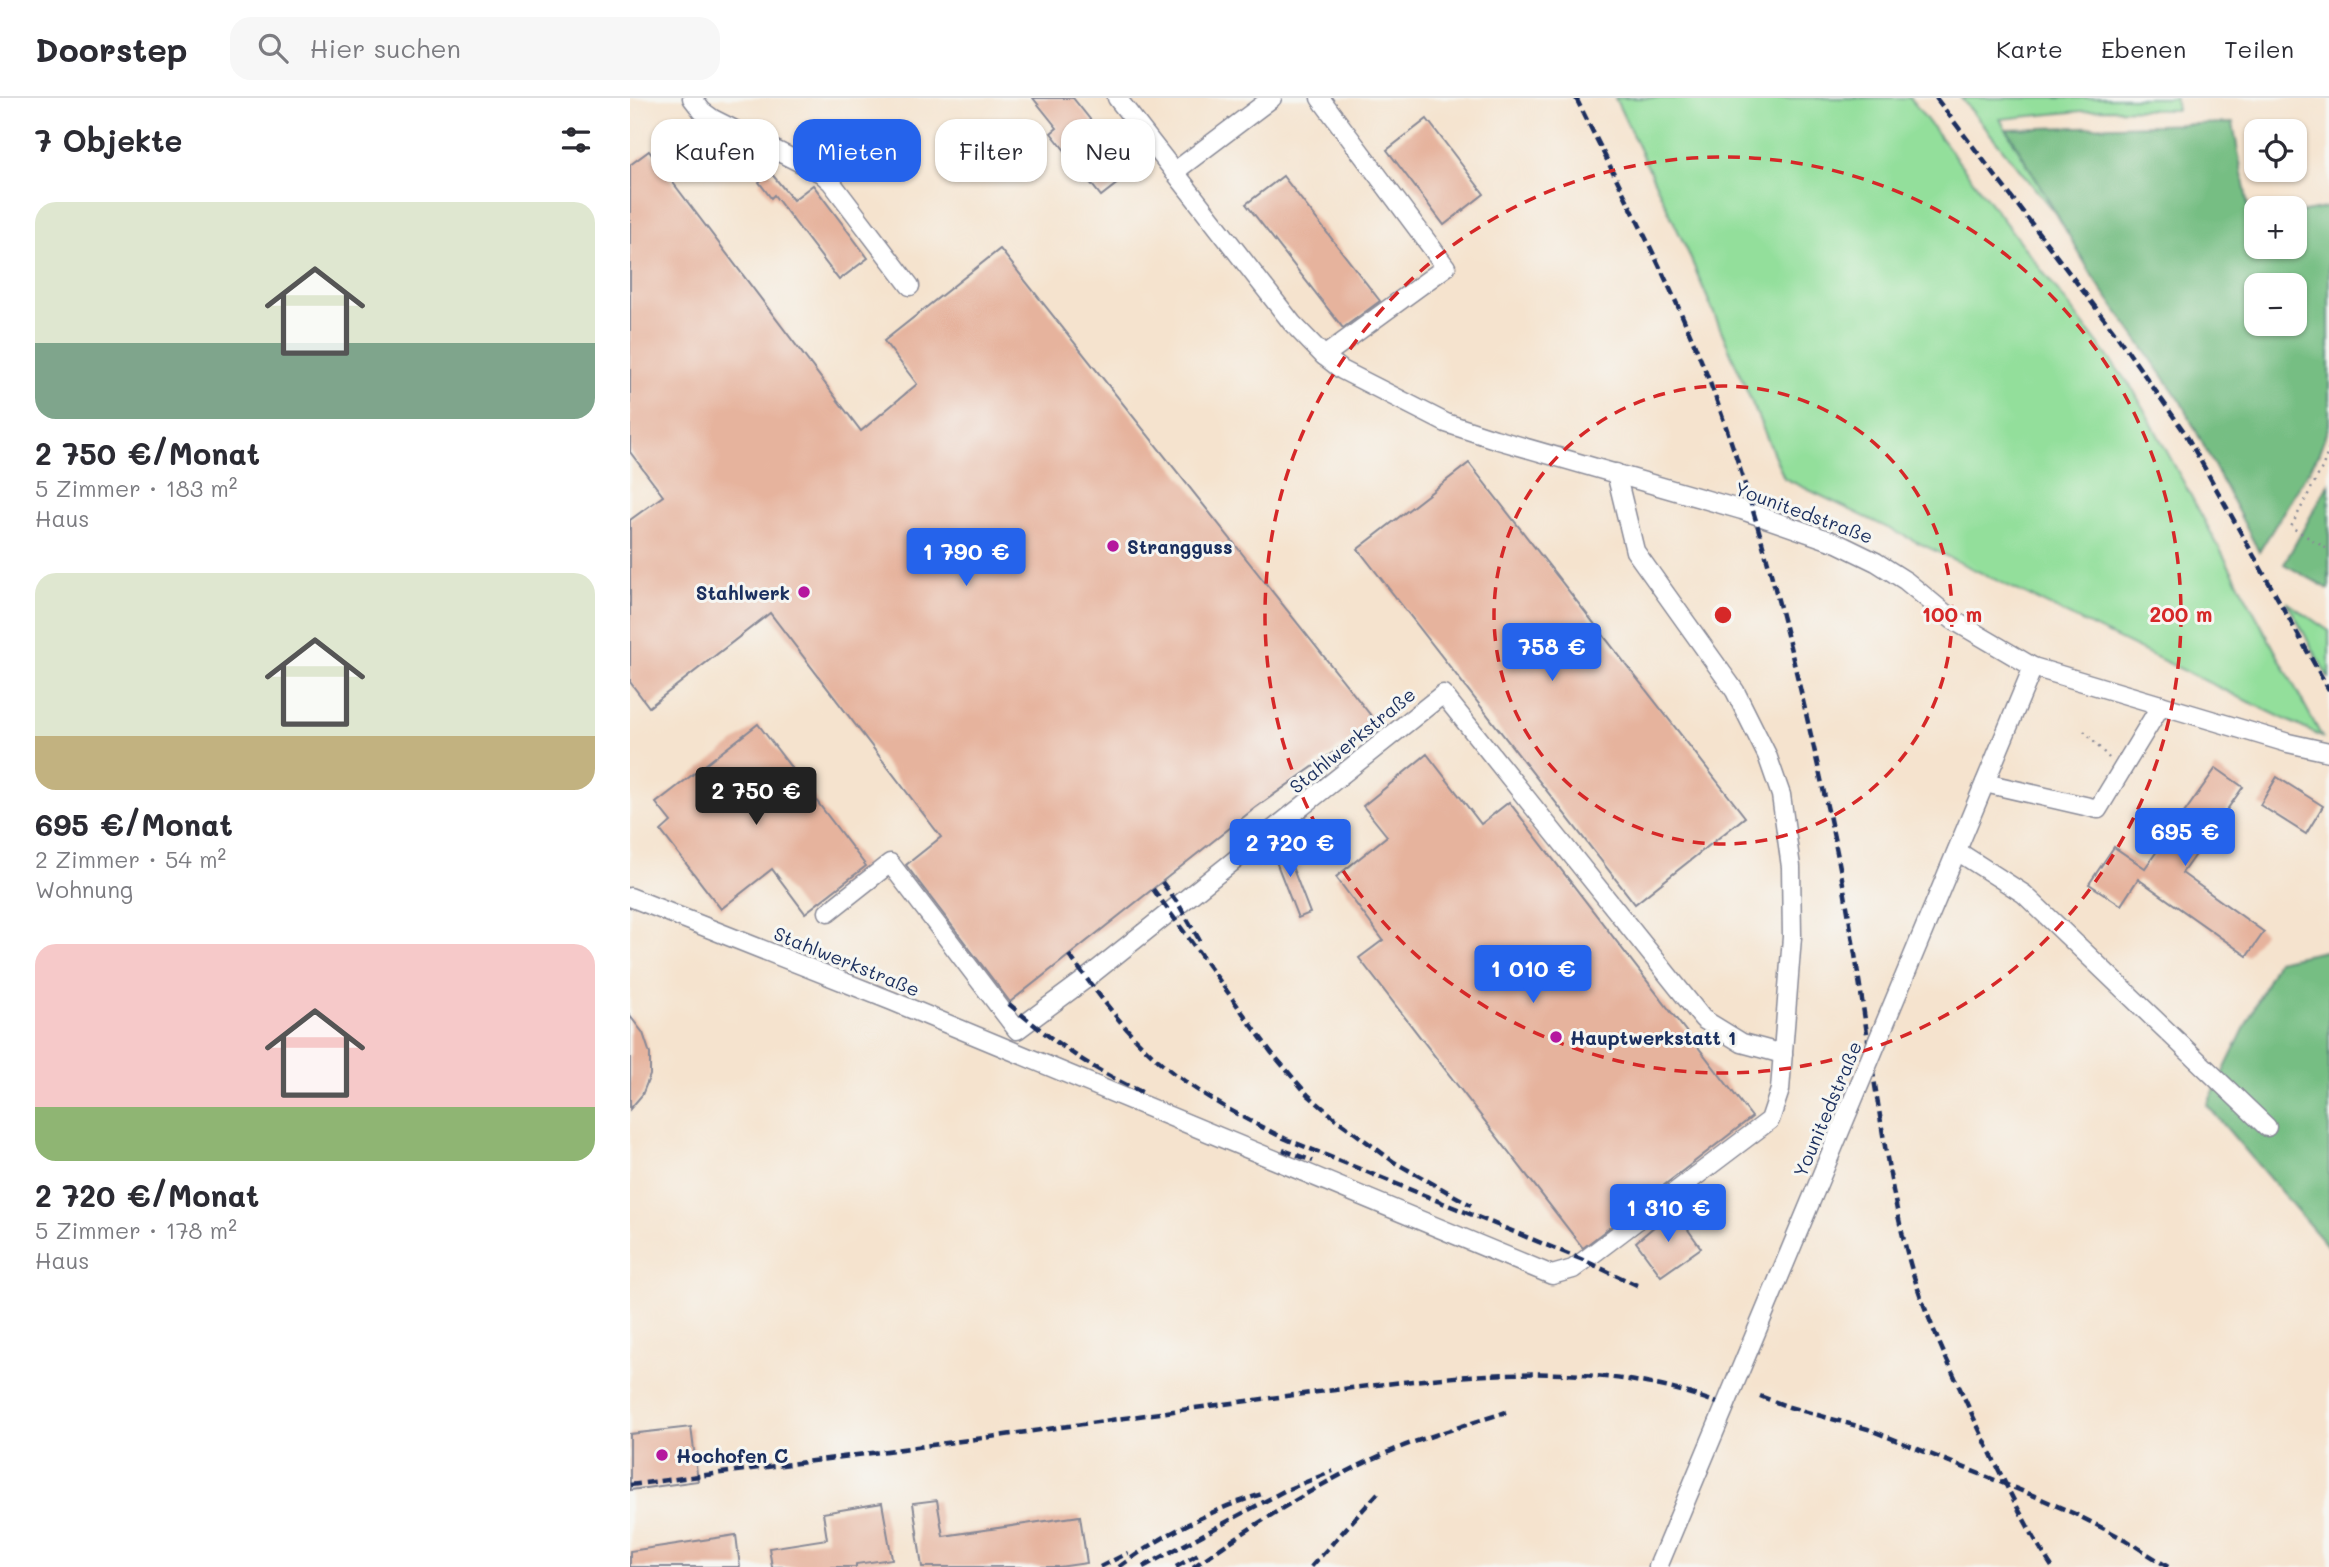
<!DOCTYPE html>
<html lang="de">
<head>
<meta charset="utf-8">
<style>
  body { margin:0; font-family:Mali,sans-serif; background:#f7f7f7; color:#2b2b33; height:100vh; display:flex; flex-direction:column; font-size:26px; white-space:nowrap }
  * { box-sizing:border-box; margin:0 }
  p { font-size:23px; color:#7c7c81 }
  .icon { flex:none; width:38px; height:38px; fill:none; stroke:currentColor; stroke-width:2; stroke-linecap:round; stroke-linejoin:round }
  .map { position:relative; flex:1; overflow:hidden }
  .side { display:flex; flex-direction:column; background:#fff; width:630px }
  .side>* { flex:none }
  .guide { position:absolute; left:21px; top:21px; width:665px; height:63px; display:flex; gap:14px }
  .buttons { position:absolute; left:1614px; top:21px; display:grid; gap:14px }
  .buttons a { display:grid; place-items:center; width:63px; height:63px; border-radius:14px; background:#fff; box-shadow:0 2px 5px #0004; font-size:35px }
  .price { position:absolute; translate:-50% -60px; padding:0 16px; border-radius:7px; background:#2563eb; color:#fff; font-size:23px; line-height:46px; filter:drop-shadow(0 2px 4px #0008) }
  .price::after { content:''; position:absolute; left:50%; top:42px; width:21px; height:16px; margin-left:-10px; background:inherit; clip-path:polygon(0 0,100% 0,50% 100%) }
  .price.current { background:#222; color:#fff }
  ul { padding:0; list-style:none }
  li { display:grid; align-content:center; gap:14px; height:371px; padding:0 35px }
  li span { display:grid; place-items:center; height:217px; border-radius:21px; color:#555 }
  li>.icon { margin-inline-start:auto }
  span .icon { width:126px; height:126px; fill:#fffc; stroke-width:1 }
  li b { font-size:30px }
  h2 { display:flex; justify-content:space-between; align-items:center; height:84px; padding:0 35px; font-size:30px }
  .tag { padding:0 24px; border-radius:21px; background:#fff; box-shadow:0 2px 5px #0004; font-size:24px; line-height:63px }
  .tag.current { background:#2563eb; color:#fff }
  header { display:flex; align-items:center; gap:42px; box-sizing:border-box; height:98px; padding:0 35px; background:#fff; border-bottom:2px solid #e1e1e2 }
  header strong { font-size:33px }
  nav { display:flex; gap:38px; margin-inline-start:auto; font-size:24px }
  .search { width:490px; height:63px; background:#f7f7f7; display:flex; align-items:center; gap:18px; box-sizing:border-box; padding:0 24px; border-radius:21px; color:#7c7c81; font-size:26px }
  main { display:flex; flex:1; min-height:0 }
  .map>svg:first-child { display:block }
</style>
</head>
<body>
<header>
<strong>Doorstep</strong>
<div class="search"><svg class="icon" aria-label="search" viewBox="0 0 24 24"><circle cx="10" cy="10" r="6"/><path d="M15 15l6 6"/></svg>Hier suchen</div>
<nav><a>Karte</a><a>Ebenen</a><a>Teilen</a></nav>
</header>
<main>
<section class="side">
<h2>7 Objekte<svg class="icon" aria-label="filters" viewBox="0 0 24 24"><path d="M4 7h16M4 17h16"/><circle cx="9" cy="7" r="2"/><circle cx="15" cy="17" r="2"/></svg></h2>
<ul>
<li><span style="background:linear-gradient(#dfe7d0 65%,#7fa58c 0)"><svg class="icon" aria-label="home" viewBox="0 0 24 24"><path d="M3 11l9-7 9 7M6 9v11h12V9"/></svg></span><div><b>2 750 €/Monat</b><p>5 Zimmer · 183 m²</p><p>Haus</p></div></li>
<li><span style="background:linear-gradient(#dfe7d0 75%,#c2b280 0)"><svg class="icon" aria-label="home" viewBox="0 0 24 24"><path d="M3 11l9-7 9 7M6 9v11h12V9"/></svg></span><div><b>695 €/Monat</b><p>2 Zimmer · 54 m²</p><p>Wohnung</p></div></li>
<li><span style="background:linear-gradient(#f6c9c9 75%,#8fb573 0)"><svg class="icon" aria-label="home" viewBox="0 0 24 24"><path d="M3 11l9-7 9 7M6 9v11h12V9"/></svg></span><div><b>2 720 €/Monat</b><p>5 Zimmer · 178 m²</p><p>Haus</p></div></li>
</ul>
</section>
<div class="map">
<svg width="1699" height="1469" viewBox="0 0 1699 1469">
  <rect width="100%" height="100%" fill="#f6f6f2"/>
  <filter id="ink" filterUnits="userSpaceOnUse"><feTurbulence type="fractalNoise" baseFrequency=".0143" numOctaves="2"/><feDisplacementMap in="SourceGraphic" scale="14" xChannelSelector="R" yChannelSelector="G"/><feConvolveMatrix kernelMatrix="1 2 1 2 8 2 1 2 1" color-interpolation-filters="sRGB"/></filter>
  <filter id="wash" filterUnits="userSpaceOnUse"><feTurbulence type="fractalNoise" baseFrequency=".00686" numOctaves="4" result="noise"/><feDisplacementMap in="SourceGraphic" scale="28" xChannelSelector="R" yChannelSelector="G"/><feGaussianBlur stdDeviation="1.57" result="paint"/><feColorMatrix in="noise" values="0 0 0 0 0 0 0 0 0 0 0 0 0 0 0 0 0 1.4 0 .05"/><feComposite in="paint" operator="in"/></filter>
  <g filter="url(#wash)">
    <rect width="100%" height="100%" fill="#f5e3ce"/>
    <!-- green -->
    <g fill="#93df9b" stroke="#57877c" stroke-width="2">
      <path d="M985,0h295l224,293 188,346 -538,-259 -97,-228z"/>
      <path d="M1331,0h214l2,12 -75,-1 -102,10 60,100z"/>
      <path d="M1657,504l42,29v48z"/>
    </g>
    <!-- forest -->
    <g fill="#76be83" stroke="#487670" stroke-width="2" fill-rule="evenodd">
      <path d="M1603,25l18,100 5,-1v25h38v-33l35,-7v218l-11,30 -59,97 -79,-152 -87,-123 -86,-148zM1626,187h38v39h-38z"/>
      <path d="M1699,385v106l-45,-25z"/>
      <path d="M1699,852v298l-122,-143 70,-144z"/>
    </g>
    <g id="blocks">
      <!-- building -->
      <g fill="#e6b39d">
        <path d="M403,0h40l59,74 -31,24 -50,-63 6,-5z"/>
        <path d="M797,21l57,75 -40,31 -57,-75z"/>
        <path d="M19,53l212,280 56,-47 -33,-43 116,-92 376,473 -121,86 -245,194 -104,-137 35,-28 -171,-224 -121,94 -19,-25v-162l33,-24 -33,-44v-287z"/>
        <path d="M132,64l31,38 20,-15 55,73 -29,22 -65,-85 -3,3 -12,-16 3,-3 -8,-11z"/>
        <path d="M653,78l97,125 -37,27 -97,-124z"/>
        <path d="M839,365l276,354 -110,87 -277,-355z"/>
        <path d="M128,626l108,142 -61,47 -33,-44 -51,40 -60,-78 10,-9 -15,-19z"/>
        <path d="M797,656l54,70 28,-22 243,315 -169,131 -224,-290 24,-18 -47,-63 51,-41 -24,-30z"/>
        <path d="M1586,670l27,19 -61,86 82,59 -17,24 -109,-77 -17,26 -32,-21 25,-37 31,21z"/>
        <path d="M1647,679l46,29 -17,28 -46,-29z"/>
        <path d="M651,740l29,75 -12,5 -28,-72z"/>
        <path d="M0,918l13,17 7,21v21l-8,20 -12,14z"/>
        <path d="M1044,1112l27,38 -40,28 -25,-34z"/>
        <path d="M61,1329l7,54 -68,9v-56z"/>
        <path d="M307,1402l6,36 137,-20 7,47 -28,4h-137l-9,-64z"/>
        <path d="M252,1405l10,56 -36,5v3h-84l-3,-19 58,-9 -4,-26z"/>
        <path d="M106,1437l4,32h-110v-16z"/>
      </g>
    </g>
  </g>
  <g filter="url(#ink)">
    <use href="#blocks" fill-opacity="0" stroke="#888996" stroke-width="2"/>
    <g fill="none" stroke-linecap="round" stroke-linejoin="round">
      <defs>
        <g id="minor">
          <path d="M62,0l10,13 11,8 108,54 10,9 79,104"/>
          <path d="M487,0l175,225 32,33 18,14 104,53 49,16 247,71 95,33 39,19 30,19 47,39 80,47 255,76 41,9"/>
          <path d="M690,0l126,169 -122,89"/>
          <path d="M544,74l98,-74"/>
          <path d="M1355,685l113,26 63,-104"/>
          <path d="M1327,753l67,43 243,233"/>
          <path d="M0,799l262,104 660,274 21,-6 197,-149 10,-30 12,-153 -1,-70 -10,-72 -14,-40 -32,-64 -100,-140 -19,-78"/>
          <path d="M198,814l62,-49 127,167 70,-52 356,-284 260,325 39,24 41,11"/>
          <path d="M1273,882l130,-313"/>
          <path d="M1028,1469l157,-376"/>
        </g>
      </defs>
      <!-- minor casing -->
      <use href="#minor" stroke="#888996" stroke-width="21"/>
      <!-- path -->
      <g stroke="#888996" stroke-width="2.5" stroke-dasharray="2 5" stroke-linecap="butt">
        <path d="M1699,351l-7,19 -31,59 38,23"/>
        <path d="M1454,633l25,27"/>
      </g>
      <!-- minor -->
      <use href="#minor" stroke="#fff" stroke-width="18"/>
      <!-- rail -->
      <g stroke="#1b2f5e" stroke-width="4.5" stroke-dasharray="10 5" stroke-linecap="butt">
        <path d="M946,0c47,95 98,190 136,290 50,134 83,274 114,414 24,101 36,205 53,308 8,49 16,98 29,146 14,53 38,102 61,152 26,54 50,108 83,159"/>
        <path d="M1306,0l179,235 70,100 144,257"/>
        <path d="M532,784l17,23 21,36"/>
        <path d="M523,791l118,163 37,43 28,24 58,43 77,43"/>
        <path d="M439,857c28,37 55,76 90,106 37,32 83,57 127,78l297,121 58,27"/>
        <path d="M379,906c45,38 81,65 135,89"/>
        <path d="M653,1052l30,11"/>
        <path d="M1130,1298l29,11 79,22 169,68 38,17 51,26 42,27"/>
        <path d="M0,1387c160,-21 321,-42 481,-65 75,-11 149,-21 224,-30 123,-15 264,-33 382,13"/>
        <path d="M470,1469l28,-14"/>
        <path d="M489,1469c45,-33 93,-58 146,-74"/>
        <path d="M513,1469l141,-76 49,-20"/>
        <path d="M546,1469l24,-14"/>
        <path d="M563,1469c61,-42 123,-83 191,-113 39,-17 81,-28 122,-42"/>
        <path d="M681,1469l67,-74"/>
      </g>
      <defs>
        <path id="minor-bridge" d="M1185,1093l88,-211"/>
      </defs>
      <!-- minor-bridge casing -->
      <use href="#minor-bridge" stroke="#888996" stroke-width="21" stroke-linecap="butt"/>
      <!-- minor-bridge -->
      <use href="#minor-bridge" stroke="#fff" stroke-width="18"/>
    </g>
  </g>
  <!-- distance rings -->
  <g fill="none" stroke="#d62828" stroke-width="3.5" stroke-dasharray="12 9">
    <circle cx="1093" cy="517" r="229"/>
    <circle cx="1093" cy="517" r="458"/>
  </g>
  <!-- markers -->
  <g fill="#b5179e" stroke="#f6f6f2" stroke-width="2.5">
    <circle cx="483" cy="448" r="7"/>
    <circle cx="174" cy="494" r="7"/>
    <circle cx="926" cy="939" r="7"/>
    <circle cx="32" cy="1357" r="7"/>
  </g>
  <g text-anchor="middle" dominant-baseline="central" stroke-width="6" stroke-linejoin="round" paint-order="stroke">
    <!-- street labels -->
    <g font-size="19" fill="#1b2f5e" stroke="#f6f6f2">
      <text transform="translate(1174 414) rotate(20)">Younitedstraße</text>
      <text transform="translate(722 642) rotate(-39)">Stahlwerkstraße</text>
      <text transform="translate(217 863) rotate(22)">Stahlwerkstraße</text>
      <text transform="translate(1197 1011) rotate(-67)">Younitedstraße</text>
    </g>
    <!-- poi labels -->
    <g font-size="19" font-weight="bold" fill="#1b2f5e" stroke="#f6f6f2" text-anchor="start">
      <text x="497" y="448">Strangguss</text>
      <text x="160" y="494" text-anchor="end">Stahlwerk</text>
      <text x="940" y="939">Hauptwerkstatt 1</text>
      <text x="46" y="1357">Hochofen C</text>
    </g>
  </g>
  <circle cx="1093" cy="517" r="10" fill="#d62828" stroke="#f6f6f2" stroke-width="3.5"/>
  <g font-size="21" text-anchor="middle" font-weight="bold" fill="#d62828" stroke="#f6f6f2" stroke-width="6" stroke-linejoin="round" paint-order="stroke">
    <text x="1322" y="524">100 m</text>
    <text x="1551" y="524">200 m</text>
  </g>
</svg>
<div class="buttons">
<a><svg class="icon" aria-label="locate" viewBox="0 0 24 24"><circle cx="12" cy="12" r="6"/><path d="M12 2v4M12 18v4M2 12h4M18 12h4"/></svg></a>
<a>+</a>
<a>−</a>
</div>
<b class="price" style="left:336px;top:490px">1 790 €</b>
<b class="price" style="left:922px;top:585px">758 €</b>
<b class="price current" style="left:126px;top:729px">2 750 €</b>
<b class="price" style="left:1555px;top:770px">695 €</b>
<b class="price" style="left:660px;top:781px">2 720 €</b>
<b class="price" style="left:903px;top:907px">1 010 €</b>
<b class="price" style="left:1038px;top:1146px">1 310 €</b>
<div class="guide">
<a class="tag">Kaufen</a>
<a class="tag current">Mieten</a>
<a class="tag">Filter</a>
<a class="tag">Neu</a>
</div>
</div>
</main>
</body>
</html>
